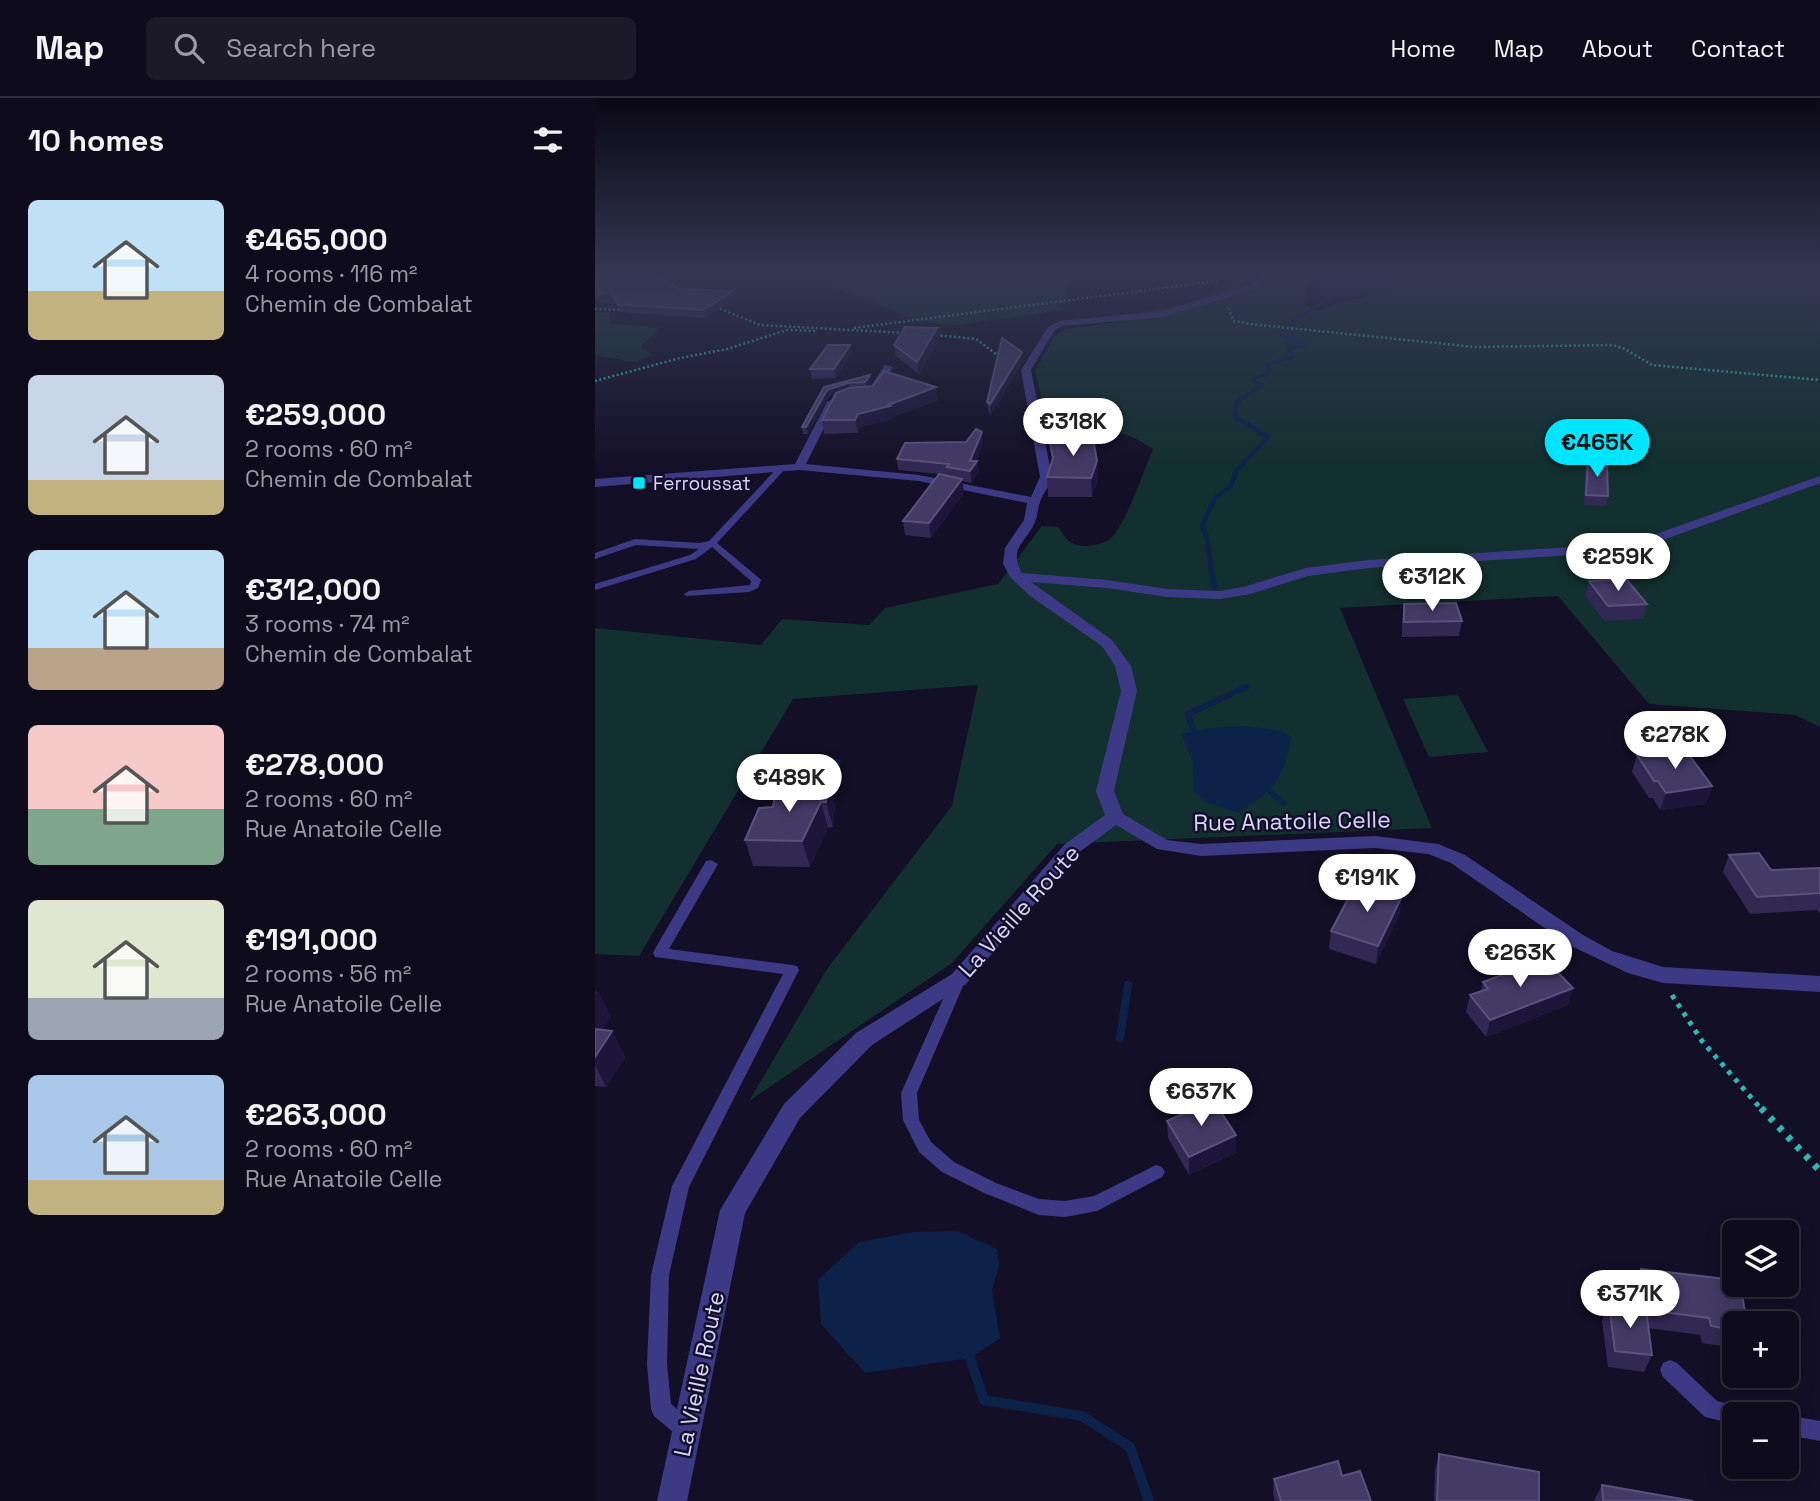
<!DOCTYPE html>
<html lang="en">
<head>
<meta charset="utf-8">
<style>
  body { margin:0; font-family:"Space Grotesk",sans-serif; background:#1c1929; color:#f1f3f6; height:100vh; display:flex; flex-direction:column; font-size:26px; white-space:nowrap }
  * { box-sizing:border-box; margin:0 }
  p { font-size:23px; color:#9b9ba3 }
  .icon { flex:none; width:38px; height:38px; fill:none; stroke:currentColor; stroke-width:2; stroke-linecap:round; stroke-linejoin:round }
  .map { position:relative; flex:1; overflow:hidden }
  .details { display:flex; flex-direction:column; background:#0e0b1c; width:595px }
  .details>* { flex:none }
  .fabs { position:absolute; left:1127px; top:1122px; display:grid; gap:14px }
  .fabs a { display:grid; place-items:center; width:77px; height:77px; border-radius:10px; background:#0e0b1c; box-shadow:0 4px 18px #0003,0 0 0 2px #2e2b3b; font-size:35px }
  .price { position:absolute; translate:-50% -60px; padding:0 16px; border-radius:24px; background:#fff; color:#222; font-size:23px; line-height:46px; filter:drop-shadow(0 2px 4px #0008) }
  .price::after { content:''; position:absolute; left:50%; top:42px; width:21px; height:16px; margin-left:-10px; background:inherit; clip-path:polygon(0 0,100% 0,50% 100%) }
  .price.current { background:#00e5ff; color:#111 }
  ul { padding:0; list-style:none }
  li { display:flex; align-items:center; gap:21px; height:175px; padding:0 28px }
  li span { display:grid; place-items:center; flex:none; width:196px; height:140px; border-radius:10px; color:#555 }
  li>.icon { margin-inline-start:auto }
  span .icon { width:84px; height:84px; fill:#fffc; stroke-width:1 }
  li b { font-size:30px }
  h2 { display:flex; justify-content:space-between; align-items:center; height:84px; padding:0 28px; font-size:30px }
  header { display:flex; align-items:center; gap:42px; box-sizing:border-box; height:98px; padding:0 35px; background:#0e0b1c; border-bottom:2px solid #2e2b3b }
  header strong { font-size:33px }
  nav { display:flex; gap:38px; margin-inline-start:auto; font-size:24px }
  .search { width:490px; height:63px; background:#1c1929; display:flex; align-items:center; gap:18px; box-sizing:border-box; padding:0 24px; border-radius:10px; color:#9b9ba3; font-size:26px }
  main { display:flex; flex:1; min-height:0 }
  .map>svg:first-child { display:block }
</style>
</head>
<body>
<header>
<strong>Map</strong>
<div class="search"><svg class="icon" aria-label="search" viewBox="0 0 24 24"><circle cx="10" cy="10" r="6"/><path d="M15 15l6 6"/></svg>Search here</div>
<nav><a>Home</a><a>Map</a><a>About</a><a>Contact</a></nav>
</header>
<main>
<section class="details">
<h2>10 homes<svg class="icon" aria-label="filters" viewBox="0 0 24 24"><path d="M4 7h16M4 17h16"/><circle cx="9" cy="7" r="2"/><circle cx="15" cy="17" r="2"/></svg></h2>
<ul>
<li><span style="background:linear-gradient(#bfe0f5 65%,#c2b280 0)"><svg class="icon" aria-label="home" viewBox="0 0 24 24"><path d="M3 11l9-7 9 7M6 9v11h12V9"/></svg></span><div><b>€465,000</b><p>4 rooms · 116 m²</p><p>Chemin de Combalat</p></div></li>
<li><span style="background:linear-gradient(#c9d6e8 75%,#c2b280 0)"><svg class="icon" aria-label="home" viewBox="0 0 24 24"><path d="M3 11l9-7 9 7M6 9v11h12V9"/></svg></span><div><b>€259,000</b><p>2 rooms · 60 m²</p><p>Chemin de Combalat</p></div></li>
<li><span style="background:linear-gradient(#bfe0f5 70%,#b9a48a 0)"><svg class="icon" aria-label="home" viewBox="0 0 24 24"><path d="M3 11l9-7 9 7M6 9v11h12V9"/></svg></span><div><b>€312,000</b><p>3 rooms · 74 m²</p><p>Chemin de Combalat</p></div></li>
<li><span style="background:linear-gradient(#f6c9c9 60%,#7fa58c 0)"><svg class="icon" aria-label="home" viewBox="0 0 24 24"><path d="M3 11l9-7 9 7M6 9v11h12V9"/></svg></span><div><b>€278,000</b><p>2 rooms · 60 m²</p><p>Rue Anatoile Celle</p></div></li>
<li><span style="background:linear-gradient(#dfe7d0 70%,#9aa5b1 0)"><svg class="icon" aria-label="home" viewBox="0 0 24 24"><path d="M3 11l9-7 9 7M6 9v11h12V9"/></svg></span><div><b>€191,000</b><p>2 rooms · 56 m²</p><p>Rue Anatoile Celle</p></div></li>
<li><span style="background:linear-gradient(#a9c7e8 75%,#c2b280 0)"><svg class="icon" aria-label="home" viewBox="0 0 24 24"><path d="M3 11l9-7 9 7M6 9v11h12V9"/></svg></span><div><b>€263,000</b><p>2 rooms · 60 m²</p><p>Rue Anatoile Celle</p></div></li>
</ul>
</section>
<div class="map">
<svg width="1225" height="1403" viewBox="0 0 1225 1403">
  <rect width="100%" height="100%" fill="#130f26"/>
  <!-- green -->
  <g fill="#12302f">
    <path d="M176,175h543l-9,23 -1,8 15,6 98,-29 36,-1 13,-7h354v454l-25,-12 -146,-11 -91,-108 -218,12 92,220 -375,16 -105,119 -203,138 78,-132 125,-163 26,-121 -185,14 -154,257 -44,-2v-326l166,17 21,-26 87,6 16,-17 113,-24 44,-58 17,1c6,12 11,18 25,19 8,0 19,-2 26,-7 15,-12 34,-69 43,-90l-16,-10 -19,-7 -4,-13 -51,2 -5,-16h-15l-8,-34 18,-33 12,-9 62,-8 -4,-5 60,-11 57,-21 -60,-10 -109,4 -8,32 -105,15 -37,-3 -100,-40z"/>
    <path d="M0,214l14,1 3,11 49,3 -21,20 14,8 -21,7 -38,-7z"/>
    <path d="M863,597l30,57 -59,5 -26,-58z"/>
  </g>
  <!-- water -->
  <g fill="#0c2248">
    <path d="M726,175h114c-27,8 -93,36 -116,21z"/>
    <path d="M648,628l36,4 12,6c-7,45 -17,52 -52,77l-34,-11 -11,-11 -1,-29 -12,-28 22,-5z"/>
    <path d="M246,661l-4,31 -21,2 4,-31z"/>
    <path d="M362,1133l40,18 2,17 -7,24 8,48 -30,20 -105,15 -44,-49 -3,-44 41,-38 55,-10z"/>
  </g>
  <g fill="none" stroke-linecap="round" stroke-linejoin="round">
    <!-- stream-far4 -->
    <path stroke="#0c2248" stroke-width="3.5" d="M641,310l1,-6 25,-17 -8,-4 2,-4 12,-3 2,-7 -4,-3 25,-6 3,-2 -7,-7 19,-4 -28,-11 3,-4 53,-35"/>
    <!-- stream-far3 -->
    <path stroke="#0c2248" stroke-width="4.5" d="M618,484l-6,-45 -5,-11 13,-28 16,-12 5,-15 32,-34 -33,-20 1,-11"/>
    <!-- stream-far2 -->
    <g stroke="#0c2248" stroke-width="6">
      <path d="M618,482l1,7"/>
      <path d="M603,637l-5,-5 -5,-16 60,-28"/>
      <path d="M668,687l20,18"/>
    </g>
    <!-- stream-far1 -->
    <path stroke="#0c2248" stroke-width="8" d="M525,940l8,-53"/>
    <!-- stream -->
    <path stroke="#0c2248" stroke-width="10" d="M376,1253l-1,7 14,42 98,16 48,31 19,54"/>
    <!-- path-far2 -->
    <g stroke="#2fb8b0" stroke-width="2.5" stroke-dasharray="2 2.5" stroke-linecap="butt">
      <path d="M121,209l44,18 146,8"/>
      <path d="M633,210l6,13 16,3 225,23 137,-2 13,4 27,16 168,15"/>
      <path d="M0,211l30,1"/>
      <path d="M259,230l363,-47"/>
      <path d="M341,237l40,4 25,19"/>
      <path d="M0,283l85,-23 47,-9 60,-19 30,1"/>
    </g>
    <!-- path-far1 -->
    <path stroke="#2fb8b0" stroke-width="5" stroke-dasharray="4.5 6" stroke-linecap="butt" d="M1077,897l30,46 60,69"/>
    <!-- path -->
    <path stroke="#2fb8b0" stroke-width="7" stroke-dasharray="5 8" stroke-linecap="butt" d="M1166,1010l59,63"/>
    <!-- lane -->
    <g fill="#3d3a85" fill-rule="evenodd">
      <path d="M185,367l7,2 -70,76 42,35 2,2 -3,8 -9,4 -63,4 -2,-2 5,-3 61,-6 1,-4 -39,-34 -16,12 -101,31v-6l95,-29 9,-6 -63,-4 -41,14v-6l40,-14 65,4 9,-2z"/>
      <path d="M116,762l7,4 -49,85 123,16 5,1 2,4 -110,217 -20,88 -2,89 4,40 23,20 3,7 -3,7 -7,3 -7,-3 -26,-22 -3,-7 -4,-45 4,-89 21,-89 111,-212 -128,-17 -2,-4 2,-4 51,-88z"/>
      <path d="M364,876l5,1 2,4 -49,114 2,27 12,22 23,20 42,21 43,16 26,2 29,-5 62,-31 6,2 3,5 -3,5 -65,34 -32,6 -26,-2 -55,-22 -42,-21 -23,-20 -16,-32 -2,-27 51,-114 2,-4z"/>
      <path d="M1075,1262l7,3 40,38 24,6 3,7h-10v10l-29,-7 -42,-40 -3,-7 3,-7z"/>
      <path d="M1192,1317l33,6v20l-33,-6z"/>
    </g>
    <!-- street -->
    <g fill="#3d3a85" fill-rule="evenodd">
      <path d="M666,175h8l-2,9 -14,8 -90,27 -101,9 -8,5 -23,39 21,107c-3,10 -9,16 -12,25 -2,5 -2,11 -4,17 -7,22 -29,28 -14,54l85,7 60,9 53,2 23,-4 63,-19 62,-8 219,-14 69,-12 164,-58v7l-157,57 -76,14 -219,14 -60,8 -58,18 -30,5 -53,-2 -60,-9 -76,-6 81,58 19,26 6,25 -23,100 9,23 44,26 34,4 174,-8 63,8 27,11 118,80 29,16 51,16 157,9v16l-157,-9 -35,-10 -59,-28 -118,-82 -23,-9 -53,-6 -174,8 -44,-7 -41,-24 -38,28 -112,131 -94,61 -72,73 -55,95 -58,288h-30l63,-291 64,-106 72,-71 96,-59 112,-129 41,-30 -9,-24 25,-100 -6,-25 -13,-20 -72,-50 -20,-19 -7,-13 2,-16 19,-28 3,-17 -108,-22 -120,-11 -204,17v-8l200,-15 32,-62 5,-3 5,3 -31,62 113,11 112,22 9,-20 -19,-107 27,-43 12,-6 102,-10 85,-25 12,-5z"/>
      <path d="M290,267l8,2 -17,27h-8l-1,-2z"/>
    </g>
  </g>
  <!-- wall -->
  <g fill="#312854">
    <path d="M0,177l84,14 55,10 -29,19 -84,-6 -8,-11 -12,2 -6,-6z"/>
    <path d="M344,241l-20,35 -23,-18 -2,-11z"/>
    <path d="M257,256l-16,24 -24,1 -2,-10z"/>
    <path d="M428,264l-32,52 -2,-1 -2,-11z"/>
    <path d="M275,277l1,7 -3,5 70,13 -46,17v2l-31,8 -3,6 -34,1 -2,-14 14,-26 -8,3 -20,37h-5l-1,-7 22,-40z"/>
    <path d="M454,339l48,24 1,19 -6,17h-44l-1,-20 5,-15z"/>
    <path d="M388,345l-7,18h1l2,11 -8,11 -9,-2 2,12 -33,45 -26,-3 -2,-14 36,-47 -41,-4 -1,-11z"/>
    <path d="M993,362l20,36 -2,10 -22,-1 1,-35z"/>
    <path d="M994,483l58,23 -4,15 -39,2 -19,-25z"/>
    <path d="M809,506l58,17 -3,15 -57,1v-18z"/>
    <path d="M1042,657l75,31 -6,18 -46,6 -7,-12h-4l-17,-26z"/>
    <path d="M234,681l6,26 -2,22 -5,1 -18,39 -57,-1 -8,-26 28,-33 31,-14z"/>
    <path d="M1134,757l42,15 49,-2v46l-3,-4 -67,4 -27,-42z"/>
    <path d="M805,815l-24,51 -47,-15 2,-18z"/>
    <path d="M888,884l90,6 -5,17 -82,32 -20,-25 4,-17 11,-3z"/>
    <path d="M0,892l16,27 -8,12 9,2 13,26 -19,30 -11,-1z"/>
    <path d="M572,1023l69,14v18l-47,22 -21,-37z"/>
    <path d="M1046,1171l93,54v25l-32,-5 -2,-8 -52,-7 4,27 -8,17 -36,-5 -6,-46 7,-17 27,4 -2,-22z"/>
    <path d="M844,1356l100,47h-105l1,-32z"/>
    <path d="M747,1378l29,25h-96l-2,-7 1,-15z"/>
    <path d="M1007,1387l91,16h-99z"/>
  </g>
  <!-- shaded-wall -->
  <g fill="#1d163a">
    <path d="M138,193l1,8 -29,19 -2,-8z"/>
    <path d="M16,195l2,8 -12,2 -2,-8z"/>
    <path d="M342,230l2,11 -20,35 -2,-12z"/>
    <path d="M255,247l2,9 -16,24 -2,-9z"/>
    <path d="M427,254l1,10 -32,52 -1,-10z"/>
    <path d="M275,277l1,7 -4,6 -2,-6z"/>
    <path d="M253,285l1,7 -21,7 -20,37 -2,-7 21,-37z"/>
    <path d="M341,289l2,13 -46,17v2l-31,8 -3,6 -3,-13 3,-6 30,-9z"/>
    <path d="M387,334l1,11 -9,23 3,-5 2,11 -8,11 -1,-22z"/>
    <path d="M502,363l1,19 -6,17 -1,-19z"/>
    <path d="M367,381l2,14 -33,45 -2,-15z"/>
    <path d="M234,681l6,26 -2,22 -7,-25z"/>
    <path d="M1117,688l-6,18 -46,6 6,-17z"/>
    <path d="M226,704l7,26 -18,39 -8,-26z"/>
    <path d="M807,798l-2,17 -24,51 2,-18z"/>
    <path d="M978,890l-5,17 -82,32 4,-17z"/>
    <path d="M3,893l13,26 -16,24v-46z"/>
    <path d="M17,933l13,26 -19,30 -11,-22v-8z"/>
    <path d="M641,1037v18l-47,22v-18z"/>
  </g>
  <!-- building -->
  <g fill="#433a66" stroke="#5a527e" stroke-width="2">
    <path d="M3,175h51l30,16 54,2 -30,19 -85,-6 -7,-11 -12,2 -4,-3v-17z"/>
    <path d="M310,229l32,1 -20,34 -23,-17z"/>
    <path d="M407,240l20,14 -32,52 -3,-2z"/>
    <path d="M233,247h22l-16,24h-24z"/>
    <path d="M289,273l52,16 -48,18 2,1 -32,8 -3,6h-33l14,-27 13,-5 24,-2z"/>
    <path d="M275,277l-5,7 -17,1 -21,7 -21,37h-4l22,-40z"/>
    <path d="M381,331l6,3 -12,29h7l-7,10 -23,-4 2,-3 -52,-5 8,-16 61,-1z"/>
    <path d="M454,339l44,1 4,23 -6,17 -44,-1 6,-19z"/>
    <path d="M993,362l19,2 1,34 -22,-1z"/>
    <path d="M344,376l23,5 -33,44 -26,-2z"/>
    <path d="M1031,481l21,25 -39,2 -19,-25z"/>
    <path d="M861,505l6,18 -58,1v-18z"/>
    <path d="M1092,654l25,34 -46,7 -8,-12h-4l-17,-26z"/>
    <path d="M234,681l-3,23h-5l-19,39 -57,-1 14,-32 14,-1 2,-12 29,-2 2,-12z"/>
    <path d="M1164,755l12,17 49,-2v25l-63,4 -28,-42z"/>
    <path d="M762,784l45,14 -24,50 -47,-15z"/>
    <path d="M950,861l28,29 -83,32 -20,-25 18,-6 -5,-7z"/>
    <path d="M0,931l17,2 -17,26z"/>
    <path d="M618,1002l23,35 -47,22 -22,-36z"/>
    <path d="M1046,1171l93,11v4h6l7,39h-13v7l-23,-4 -2,-8 -62,-8z"/>
    <path d="M1014,1206l37,5 6,46 -37,-4z"/>
    <path d="M844,1356l100,18v29h-102z"/>
    <path d="M743,1363l4,15 18,-5 11,30h-90l-7,-22z"/>
    <path d="M1007,1387l91,16h-90z"/>
  </g>
  <!-- sky -->
  <linearGradient id="sky" x2="0" y2="1"><stop stop-color="#0a0815"/><stop offset="0.47" stop-color="#333752"/><stop offset="1" stop-color="#333752" stop-opacity="0"/></linearGradient>
  <rect width="1225" height="372" fill="url(#sky)"/>
  <!-- markers -->
  <rect fill="#00e5ff" stroke="#130f26" stroke-width="2.5" x="37" y="378" width="14" height="14" rx="3.5"/>
  <g text-anchor="middle" dominant-baseline="central" stroke-width="5" stroke-linejoin="round" paint-order="stroke">
    <!-- far-poi labels -->
    <g font-size="19" fill="#d9d4ff" stroke="#130f26" text-anchor="start">
      <text x="58" y="385">Ferroussat</text>
    </g>
    <!-- street labels -->
    <g font-size="23" fill="#d9d4ff" stroke="#130f26">
      <text transform="translate(697 723) rotate(-1)">Rue Anatoile Celle</text>
      <text transform="translate(424 813) rotate(-48)">La Vieille Route</text>
      <text transform="translate(104 1276) rotate(-78)">La Vieille Route</text>
    </g>
  </g>
</svg>
<div class="fabs">
<a><svg class="icon" aria-label="layers" viewBox="0 0 24 24"><path d="M12 4l9 5-9 5-9-5zM3 14l9 5 9-5"/></svg></a>
<a>+</a>
<a>−</a>
</div>
<b class="price" style="left:478px;top:360px">€318K</b>
<b class="price current" style="left:1002px;top:381px">€465K</b>
<b class="price" style="left:1023px;top:495px">€259K</b>
<b class="price" style="left:837px;top:515px">€312K</b>
<b class="price" style="left:1080px;top:673px">€278K</b>
<b class="price" style="left:194px;top:716px">€489K</b>
<b class="price" style="left:772px;top:816px">€191K</b>
<b class="price" style="left:925px;top:891px">€263K</b>
<b class="price" style="left:606px;top:1030px">€637K</b>
<b class="price" style="left:1035px;top:1232px">€371K</b>
</div>
</main>
</body>
</html>
